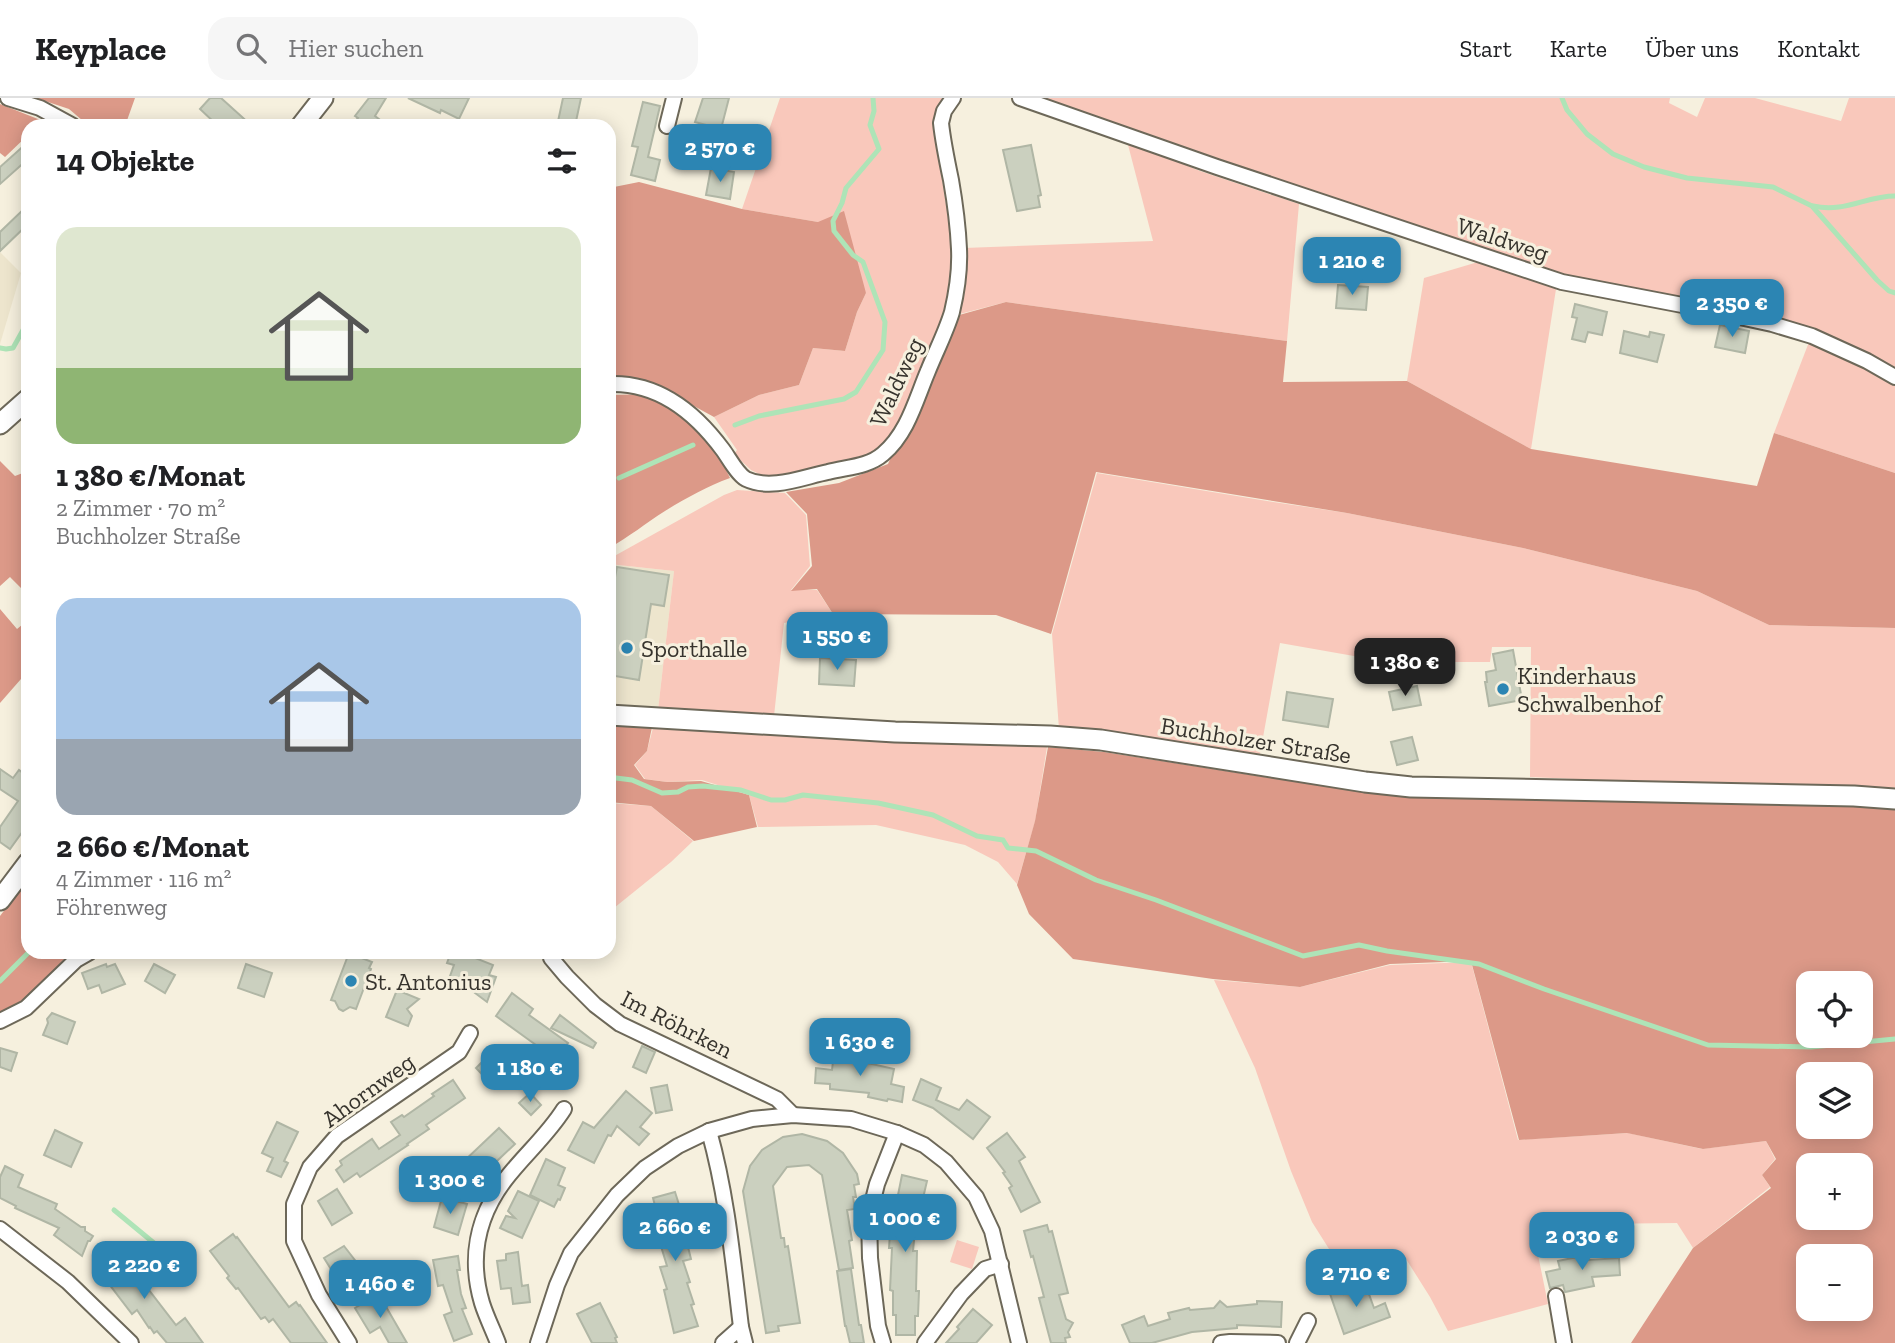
<!DOCTYPE html>
<html lang="de">
<head>
<meta charset="utf-8">
<style>
  body { margin:0; font-family:"Zilla Slab",serif; background:#f6f6f6; color:#202124; height:100vh; display:flex; flex-direction:column; font-size:26px; white-space:nowrap }
  * { box-sizing:border-box; margin:0 }
  p { font-size:23px; color:#757577 }
  .icon { flex:none; width:38px; height:38px; fill:none; stroke:currentColor; stroke-width:2; stroke-linecap:round; stroke-linejoin:round }
  .map { position:relative; flex:1; overflow:hidden }
  .sheet { position:absolute; left:21px; top:21px; width:595px; height:840px; display:flex; flex-direction:column; background:#fff; border-radius:21px; box-shadow:0 4px 18px #0003 }
  .sheet>* { flex:none }
  .tools { position:absolute; left:1796px; top:873px; display:grid; gap:14px }
  .tools a { display:grid; place-items:center; width:77px; height:77px; border-radius:14px; background:#fff; box-shadow:0 4px 18px #0003; font-size:35px }
  .price { position:absolute; translate:-50% -60px; padding:0 16px; border-radius:14px; background:#2c85b3; color:#fff; font-size:23px; line-height:46px; filter:drop-shadow(0 2px 4px #0008) }
  .price::after { content:''; position:absolute; left:50%; top:42px; width:21px; height:16px; margin-left:-10px; background:inherit; clip-path:polygon(0 0,100% 0,50% 100%) }
  .price.on { background:#222; color:#fff }
  ul { padding:0; list-style:none }
  li { display:grid; align-content:center; gap:14px; height:371px; padding:0 35px }
  li span { display:grid; place-items:center; height:217px; border-radius:21px; color:#555 }
  li>.icon { margin-inline-start:auto }
  span .icon { width:126px; height:126px; fill:#fffc; stroke-width:1 }
  li b { font-size:30px }
  h2 { display:flex; justify-content:space-between; align-items:center; height:84px; padding:0 35px; font-size:30px }
  header { display:flex; align-items:center; gap:42px; box-sizing:border-box; height:98px; padding:0 35px; background:#fff; border-bottom:2px solid #e0e0e0 }
  header strong { font-size:33px }
  nav { display:flex; gap:38px; margin-inline-start:auto; font-size:24px }
  .search { width:490px; height:63px; background:#f6f6f6; display:flex; align-items:center; gap:18px; box-sizing:border-box; padding:0 24px; border-radius:21px; color:#757577; font-size:26px }
  .map>svg:first-child { display:block }
</style>
</head>
<body>
<header>
<strong>Keyplace</strong>
<div class="search"><svg class="icon" aria-label="search" viewBox="0 0 24 24"><circle cx="10" cy="10" r="6"/><path d="M15 15l6 6"/></svg>Hier suchen</div>
<nav><a>Start</a><a>Karte</a><a>Über uns</a><a>Kontakt</a></nav>
</header>
<div class="map">
<svg width="1895" height="1245" viewBox="0 0 1895 1245">
  <rect width="100%" height="100%" fill="#f6f0de"/>
  <!-- built -->
  <g fill="#ede5cd">
    <path d="M0,154l21,21 -21,71z"/>
    <path d="M609,466l65,7 -16,139 -49,-4z"/>
  </g>
  <!-- green -->
  <g fill="#f9c8bb">
    <path d="M780,0h162l-9,25 20,125 -1,32 -6,35 -45,106 -14,19 -18,16 -87,19 -17,2 -14,-7 -17,-16 3,-4 -23,-33 45,-22 40,-10 14,-37 32,3 12,-39 9,-19 -48,-71 -76,-13z"/>
    <path d="M1039,0h631l-1,5 28,14 8,-19h50l86,23 8,-23h46v275l-26,-15 -239,-67 -84,-21 -336,-114 -118,-38z"/>
    <path d="M1127,43l73,30 99,33 -12,137 -281,-39 -54,14 12,-68 189,-7z"/>
    <path d="M1478,164l78,27 -25,160 -124,-68 17,-103z"/>
    <path d="M1809,244l56,24 30,20v87l-121,-40z"/>
    <path d="M1097,375l170,28 80,12 176,35 174,43 72,34 126,3v161l-207,-5 -158,-7 1,-130h-39l-2,15h-47l-26,-4 -12,7 -125,-22 -20,111 -153,-23 -48,-2 -7,-95z"/>
    <path d="M737,392l48,3 21,22 4,51 -19,24h26l16,24 -49,9 -10,93 -116,-6 16,-139 -65,-7v-5l115,-64z"/>
    <path d="M653,630l394,19 -12,75 -18,62 -19,-22 -33,-17 -89,-20 -118,2 -9,-32 -47,-15 -35,2 -22,-3 -10,-14 12,-14z"/>
    <path d="M609,705l42,3 42,35 -22,21 -62,50z"/>
    <path d="M1471,864l47,178 110,-7 74,16 64,-8 9,18 -13,16 8,12 -77,61 -16,-25 -85,1 -56,21 12,59 -100,27 -18,-34 -29,-46 -53,28 -36,-57 -21,-51 -36,-103 -41,-88 86,7 90,-22z"/>
    <path d="M957,1142l22,7 -7,22 -22,-7z"/>
  </g>
  <!-- forest -->
  <g fill="#dc9988" fill-rule="evenodd">
    <path d="M36,0h99l-10,28h-36l-20,-17z"/>
    <path d="M0,6l43,17 -6,5h-9v9l-23,22 -5,-4z"/>
    <path d="M639,84l103,27 76,13 26,-11 22,82 -9,19 -12,39 -32,-3 -14,37 -40,10 -45,22 -53,-29 -52,-9v-193l5,1z"/>
    <path d="M1006,204l281,39 -4,41 124,-1 124,68 226,37 17,-53 121,40v155l-126,-3 -72,-34 -174,-43 -176,-35 -251,-41 -45,162 -55,-19 -163,-1 -16,-25 -26,2 21,-25 -5,-52 -21,-22 53,-9 49,-19 16,-36 29,-51 19,-60z"/>
    <path d="M651,296c9,5 21,10 29,17 21,17 39,42 50,67 -22,8 -44,20 -65,33 -19,12 -36,26 -56,37v-153z"/>
    <path d="M0,363l15,15 13,-5v108l-7,9 -11,-11 -10,9z"/>
    <path d="M0,511l17,20 11,-9v51l-28,32z"/>
    <path d="M609,627l43,2 -5,24 -13,14 10,14 23,3 34,-1 48,14 8,32 -63,14 -43,-35 -42,-4z"/>
    <path d="M1048,649l56,5 257,40 56,6 206,1 272,9v535h-264l62,-95 78,-60 -9,-13 14,-16 -10,-18 -63,8 -76,-16 -108,7 -48,-179 -81,3 -90,23 -87,-8 -140,-20 -44,-45 -12,-29 18,-64zM1808,886h52v52h-52zM1808,976h52v53h-52zM1808,1068h52v52h-52zM1808,1158h52v53h-52z"/>
    <path d="M28,781v73h45l-4,2 -45,47 -24,13v-98z"/>
  </g>
  <g fill="none" stroke-linecap="round" stroke-linejoin="round">
    <!-- stream -->
    <g stroke="#aee4b7" stroke-width="5">
      <path d="M1562,0l5,12 20,24 26,20 31,13 43,11 86,9 39,19 65,74 12,11 6,2"/>
      <path d="M1813,108c32,7 53,-10 82,-10"/>
      <path d="M0,250l6,1 7,-1 15,-27"/>
      <path d="M735,327l24,-9 85,-17 12,-7 27,-42 2,-28 -22,-60 -10,-7 -19,-24 -1,-10 9,-18 4,-15 33,-39 -9,-24 4,-14 -1,-13"/>
      <path d="M619,380l74,-33"/>
      <path d="M616,680l16,2 30,13 16,-1 10,-5 15,-1 38,4 30,10h14l18,-5 75,8 55,12 44,21 26,4 5,8 28,3 60,29 60,20 147,56 56,-11 28,6 92,13 65,25 164,56 103,2 84,-8"/>
      <path d="M0,883l29,-29"/>
      <path d="M114,1112l52,43"/>
    </g>
  </g>
  <!-- building -->
  <g fill="#cbd0bf" stroke="#b0b6a5" stroke-width="2">
    <path d="M210,0h11l31,28h-34l-18,-17z"/>
    <path d="M369,0h17l-11,18 13,10h-37l7,-8 -3,-2z"/>
    <path d="M408,0h61l-10,21 -18,-9 -1,3z"/>
    <path d="M563,0h18l-6,28h-18z"/>
    <path d="M703,0h26l-8,31 -26,-7z"/>
    <path d="M643,4l17,4 -12,51 12,3 -5,21 -24,-6 7,-28 -6,-1z"/>
    <path d="M28,44v17l-28,25v-17z"/>
    <path d="M1031,47l10,50 -3,1 2,11 -23,4 -14,-61z"/>
    <path d="M711,70l23,4 -4,27 -24,-4z"/>
    <path d="M28,107v19l-28,27v-19z"/>
    <path d="M1338,187l30,2 -2,23 -30,-2z"/>
    <path d="M1575,206l32,8 -5,23 -14,-3 -3,10 -13,-3 5,-21 -5,-1z"/>
    <path d="M1720,227l29,6 -4,22 -30,-6z"/>
    <path d="M1624,233l25,6 1,-5 14,3 -7,27 -37,-9z"/>
    <path d="M617,469l52,8 -5,31 -13,-2 -12,76 -30,-5v-99l6,1z"/>
    <path d="M1513,552l9,50 -33,6 -4,-24h2l-1,-10 10,-2 -3,-16z"/>
    <path d="M820,560l36,2 -2,26 -35,-2z"/>
    <path d="M1417,588l4,19 -28,5 -4,-18z"/>
    <path d="M1287,594l46,7 -5,28 -45,-7z"/>
    <path d="M1412,639l6,23 -21,5 -6,-23z"/>
    <path d="M0,671l13,9 6,-8 9,7v47l-18,25 -10,-7v-15l18,-26 -18,-12z"/>
    <path d="M451,854h26l-2,6 18,7 -4,10 7,2 -9,25 -24,-18 -14,-5 5,-14 -7,-2z"/>
    <path d="M349,855l23,9 -3,6 2,1 -15,40 -6,-2 -7,4 -4,-2 -4,-8 -4,-1z"/>
    <path d="M106,866l1,3 8,-3 10,20 -23,9 -3,-8 -11,4 -6,-16z"/>
    <path d="M154,866l21,11 -10,18 -20,-12z"/>
    <path d="M246,866l26,9 -8,24 -26,-9z"/>
    <path d="M397,892l22,9 -12,10 5,7 -4,10 -22,-9z"/>
    <path d="M512,895l21,16 -4,6 39,28 -8,10 -8,-6 -5,6 -51,-37z"/>
    <path d="M52,915l23,9 -8,22 -24,-9 5,-12 -1,-4z"/>
    <path d="M560,917l36,28 -3,5 -42,-20z"/>
    <path d="M498,948l19,20 -22,22 -19,-20z"/>
    <path d="M642,948l13,6 -9,21 -13,-6z"/>
    <path d="M0,950l17,5 -6,18 -11,-4z"/>
    <path d="M834,955l21,2 -1,5 40,9 -3,15 13,3 -2,15 -14,-3 -1,2 -19,-4 1,-4 -39,-4v-5l-15,-1 1,-15 16,2z"/>
    <path d="M921,981l20,9 -5,12 23,10 8,-10 23,17 -17,22 -40,-31 -20,-8z"/>
    <path d="M453,982l12,18 -39,27 3,4 -22,15 1,1 -48,32 -3,-4 -13,9 -8,-12 6,-5 -2,-4 32,-22 7,10 21,-14 -9,-13 11,-7 2,2 30,-21 -2,-2z"/>
    <path d="M667,987l5,25 -16,3 -5,-25z"/>
    <path d="M626,993l26,22 -12,14 9,7 -10,11 -22,-19 -6,10 -3,-1 -14,28 -26,-13 15,-28 11,6z"/>
    <path d="M530,995l11,12 -10,10 -12,-12z"/>
    <path d="M277,1024l21,10 -14,29 4,2 -7,14 -14,-6 6,-13 -11,-5z"/>
    <path d="M499,1030l16,16 -37,35 -16,-16z"/>
    <path d="M55,1032l27,13 -11,24 -27,-12z"/>
    <path d="M1007,1035l18,24 -6,4 21,41 -19,10 -12,-24 3,-2 -9,-13 2,-1 -18,-24z"/>
    <path d="M802,1036l25,7 16,12 14,21 2,10 -5,1 2,12h-3l2,12 -8,1 5,30 -3,1 4,27 -14,2 -17,-95 -13,-10 -22,2 -14,19 8,52h3l1,9 3,-1 12,77 -22,3 1,5 -13,2 -23,-142 7,-25 12,-16 21,-13z"/>
    <path d="M546,1061l19,9 -7,17 7,3 -5,12 -2,-1 -4,8 -24,-12z"/>
    <path d="M5,1068l18,9 -5,12 39,17 -2,5 26,18h4v4l8,5 -3,5h-2l-6,15 -28,-21 5,-7 -44,-20 1,-2 -16,-8v-21z"/>
    <path d="M902,1077l25,6 -7,30h-3l-4,40h4l-1,40h3l-1,25h-3v19h-19v-20h-3v-24l-3,-1 2,-42h-3l3,-44 4,1z"/>
    <path d="M337,1091l15,24 -20,12 -14,-24z"/>
    <path d="M518,1093l21,10 -17,37 -22,-10 6,-12 9,2 -7,-7z"/>
    <path d="M675,1094l7,22 -2,1 11,44 -8,2 7,21 -3,1 7,21 -3,1 7,21 -24,7 -10,-43 3,-1 -7,-22 7,-1 -7,-23h3l-6,-21 2,-1 -6,-23z"/>
    <path d="M442,1099l25,7 -9,31 -24,-8z"/>
    <path d="M1047,1127l2,7 3,-1 16,62 -9,2 7,24 7,4 -5,9 2,5 -5,1 1,5h-15l-12,-45 5,-1 -11,-41 -2,1 -7,-26z"/>
    <path d="M233,1136l3,4 1,-1 52,70 7,-5 3,4 1,-1 27,38h-36l-18,-24 -4,3 -4,-5 -4,2 -23,-31 -2,1 -9,-11 2,-2 -19,-25z"/>
    <path d="M344,1148l17,22 -22,14 -15,-24z"/>
    <path d="M118,1152l58,75 9,-7 18,25h-36l-10,-12 -3,2 -4,-6 -1,1 -12,-18 -5,4 -36,-47z"/>
    <path d="M518,1154l4,34 6,-1 2,17 -17,2 -2,-16 -10,1 -4,-28 9,-1v-6z"/>
    <path d="M1587,1157l2,5 30,-2 1,17 -28,2 2,9 -29,6 -2,-7 -13,3 -4,-16 14,-3 -2,-8z"/>
    <path d="M458,1158l2,14h-3l4,24 5,14 -4,1 10,25 -18,7 -10,-26 8,-3 -9,-27 -5,1 -5,-26z"/>
    <path d="M851,1171l8,56h2l3,18h-14l-4,-17h-1l-8,-55z"/>
    <path d="M1340,1185l4,11 22,-8 8,22 11,-5 5,14 -46,17 -16,-46z"/>
    <path d="M375,1198l7,11 3,-2 22,38h-18l-9,-16 -10,6 -15,-25z"/>
    <path d="M1220,1203l7,6 30,-3v-3l25,1 -1,25 -44,-2v3l-45,4 -40,11h-22l-8,-18 22,-9 4,10 22,-7 -2,-6 21,-5 1,2 24,-2z"/>
    <path d="M600,1205l17,34 -2,1 2,5h-25l-15,-29z"/>
    <path d="M973,1211l19,16 -16,18h-30l13,-14 -2,-2z"/>
  </g>
  <g fill="none" stroke-linecap="round" stroke-linejoin="round">
    <defs>
      <g id="street">
        <path d="M8,0l32,10 33,18"/>
        <path d="M1020,0l197,69 345,115 136,26 74,16 40,12 55,25 28,16"/>
        <path d="M667,28l7,-28"/>
        <path d="M609,286c49,-2 86,28 114,66 6,8 14,24 23,29 25,12 57,-2 82,-7 19,-5 40,-5 55,-18 25,-21 33,-55 45,-83 8,-20 18,-39 24,-59 5,-21 8,-42 7,-63 -1,-23 -4,-46 -8,-69 -4,-19 -8,-38 -10,-57l3,-12 9,-13"/>
        <path d="M551,860l16,19 28,28 25,19 157,75 16,16"/>
        <path d="M0,923l26,-13 50,-48 14,-8"/>
        <path d="M709,1033c18,64 24,130 32,196l4,16"/>
        <path d="M0,1131l68,53 63,61"/>
        <path d="M1556,1198l8,47"/>
        <path d="M349,1245l-30,-48 -25,-54v-37l16,-37 27,-31 122,-84 11,-19"/>
        <path d="M498,1245c-5,-13 -12,-27 -16,-40 -13,-44 -5,-86 23,-123 19,-25 42,-44 59,-71"/>
        <path d="M538,1245l19,-58 14,-32 46,-58 28,-27 33,-22 31,-15 43,-12 41,-4 58,4 46,14 27,12 22,17 30,35 16,34 27,112"/>
        <path d="M723,1245l18,-16"/>
        <path d="M883,1245l-5,-17 -8,-68 -1,-42 8,-32 20,-51"/>
        <path d="M925,1245l36,-49 24,-25 16,-5"/>
        <path d="M1221,1245l9,-1 48,1"/>
        <path d="M1297,1245l11,-22"/>
      </g>
      <g id="secondary">
        <path d="M301,28l22,-28"/>
        <path d="M0,326l28,-25"/>
        <path d="M609,617l286,17 155,4 51,4 264,42 46,5 443,9 41,3"/>
        <path d="M0,802l28,-37"/>
      </g>
    </defs>
    <!-- street casing -->
    <use href="#street" stroke="#6d6859" stroke-width="18"/>
    <!-- secondary casing -->
    <use href="#secondary" stroke="#6d6859" stroke-width="23"/>
    <!-- street -->
    <use href="#street" stroke="#fff" stroke-width="14"/>
    <!-- secondary -->
    <use href="#secondary" stroke="#fff" stroke-width="19"/>
  </g>
  <!-- markers -->
  <g fill="#2c85b3" stroke="#f6f0de" stroke-width="2.5">
    <circle cx="627" cy="550" r="7"/>
    <circle cx="1503" cy="591" r="7"/>
    <circle cx="351" cy="883" r="7"/>
  </g>
  <g text-anchor="middle" dominant-baseline="central" stroke-width="6" stroke-linejoin="round" paint-order="stroke">
    <!-- street labels -->
    <g font-size="24" fill="#36332d" stroke="#f6f0de">
      <text transform="translate(1503 141) rotate(18)">Waldweg</text>
      <text transform="translate(896 284) rotate(-65)">Waldweg</text>
      <text transform="translate(1256 642) rotate(9)">Buchholzer Straße</text>
      <text transform="translate(677 926) rotate(27)">Im Röhrken</text>
      <text transform="translate(368 992) rotate(-36)">Ahornweg</text>
    </g>
    <!-- poi labels -->
    <g font-size="24" fill="#36332d" stroke="#f6f0de" text-anchor="start">
      <text x="641" y="550">Sporthalle</text>
      <text x="1517" y="577">Kinderhaus<tspan x="1517" dy="28">Schwalbenhof</tspan></text>
      <text x="365" y="883">St. Antonius</text>
    </g>
  </g>
</svg>
<div class="tools">
<a><svg class="icon" aria-label="locate" viewBox="0 0 24 24"><circle cx="12" cy="12" r="6"/><path d="M12 2v4M12 18v4M2 12h4M18 12h4"/></svg></a>
<a><svg class="icon" aria-label="layers" viewBox="0 0 24 24"><path d="M12 4l9 5-9 5-9-5zM3 14l9 5 9-5"/></svg></a>
<a>+</a>
<a>−</a>
</div>
<b class="price" style="left:720px;top:86px">2 570 €</b>
<b class="price" style="left:1352px;top:199px">1 210 €</b>
<b class="price" style="left:1732px;top:241px">2 350 €</b>
<b class="price" style="left:837px;top:574px">1 550 €</b>
<b class="price on" style="left:1405px;top:600px">1 380 €</b>
<b class="price" style="left:860px;top:980px">1 630 €</b>
<b class="price" style="left:530px;top:1006px">1 180 €</b>
<b class="price" style="left:450px;top:1118px">1 300 €</b>
<b class="price" style="left:905px;top:1156px">1 000 €</b>
<b class="price" style="left:675px;top:1165px">2 660 €</b>
<b class="price" style="left:1582px;top:1174px">2 030 €</b>
<b class="price" style="left:144px;top:1203px">2 220 €</b>
<b class="price" style="left:1356px;top:1211px">2 710 €</b>
<b class="price" style="left:380px;top:1222px">1 460 €</b>
<section class="sheet">
<h2>14 Objekte<svg class="icon" aria-label="filters" viewBox="0 0 24 24"><path d="M4 7h16M4 17h16"/><circle cx="9" cy="7" r="2"/><circle cx="15" cy="17" r="2"/></svg></h2>
<ul>
<li><span style="background:linear-gradient(#dfe7d0 65%,#8fb573 0)"><svg class="icon" aria-label="home" viewBox="0 0 24 24"><path d="M3 11l9-7 9 7M6 9v11h12V9"/></svg></span><div><b>1 380 €/Monat</b><p>2 Zimmer · 70 m²</p><p>Buchholzer Straße</p></div></li>
<li><span style="background:linear-gradient(#a9c7e8 65%,#9aa5b1 0)"><svg class="icon" aria-label="home" viewBox="0 0 24 24"><path d="M3 11l9-7 9 7M6 9v11h12V9"/></svg></span><div><b>2 660 €/Monat</b><p>4 Zimmer · 116 m²</p><p>Föhrenweg</p></div></li>
</ul>
</section>
</div>
</body>
</html>
